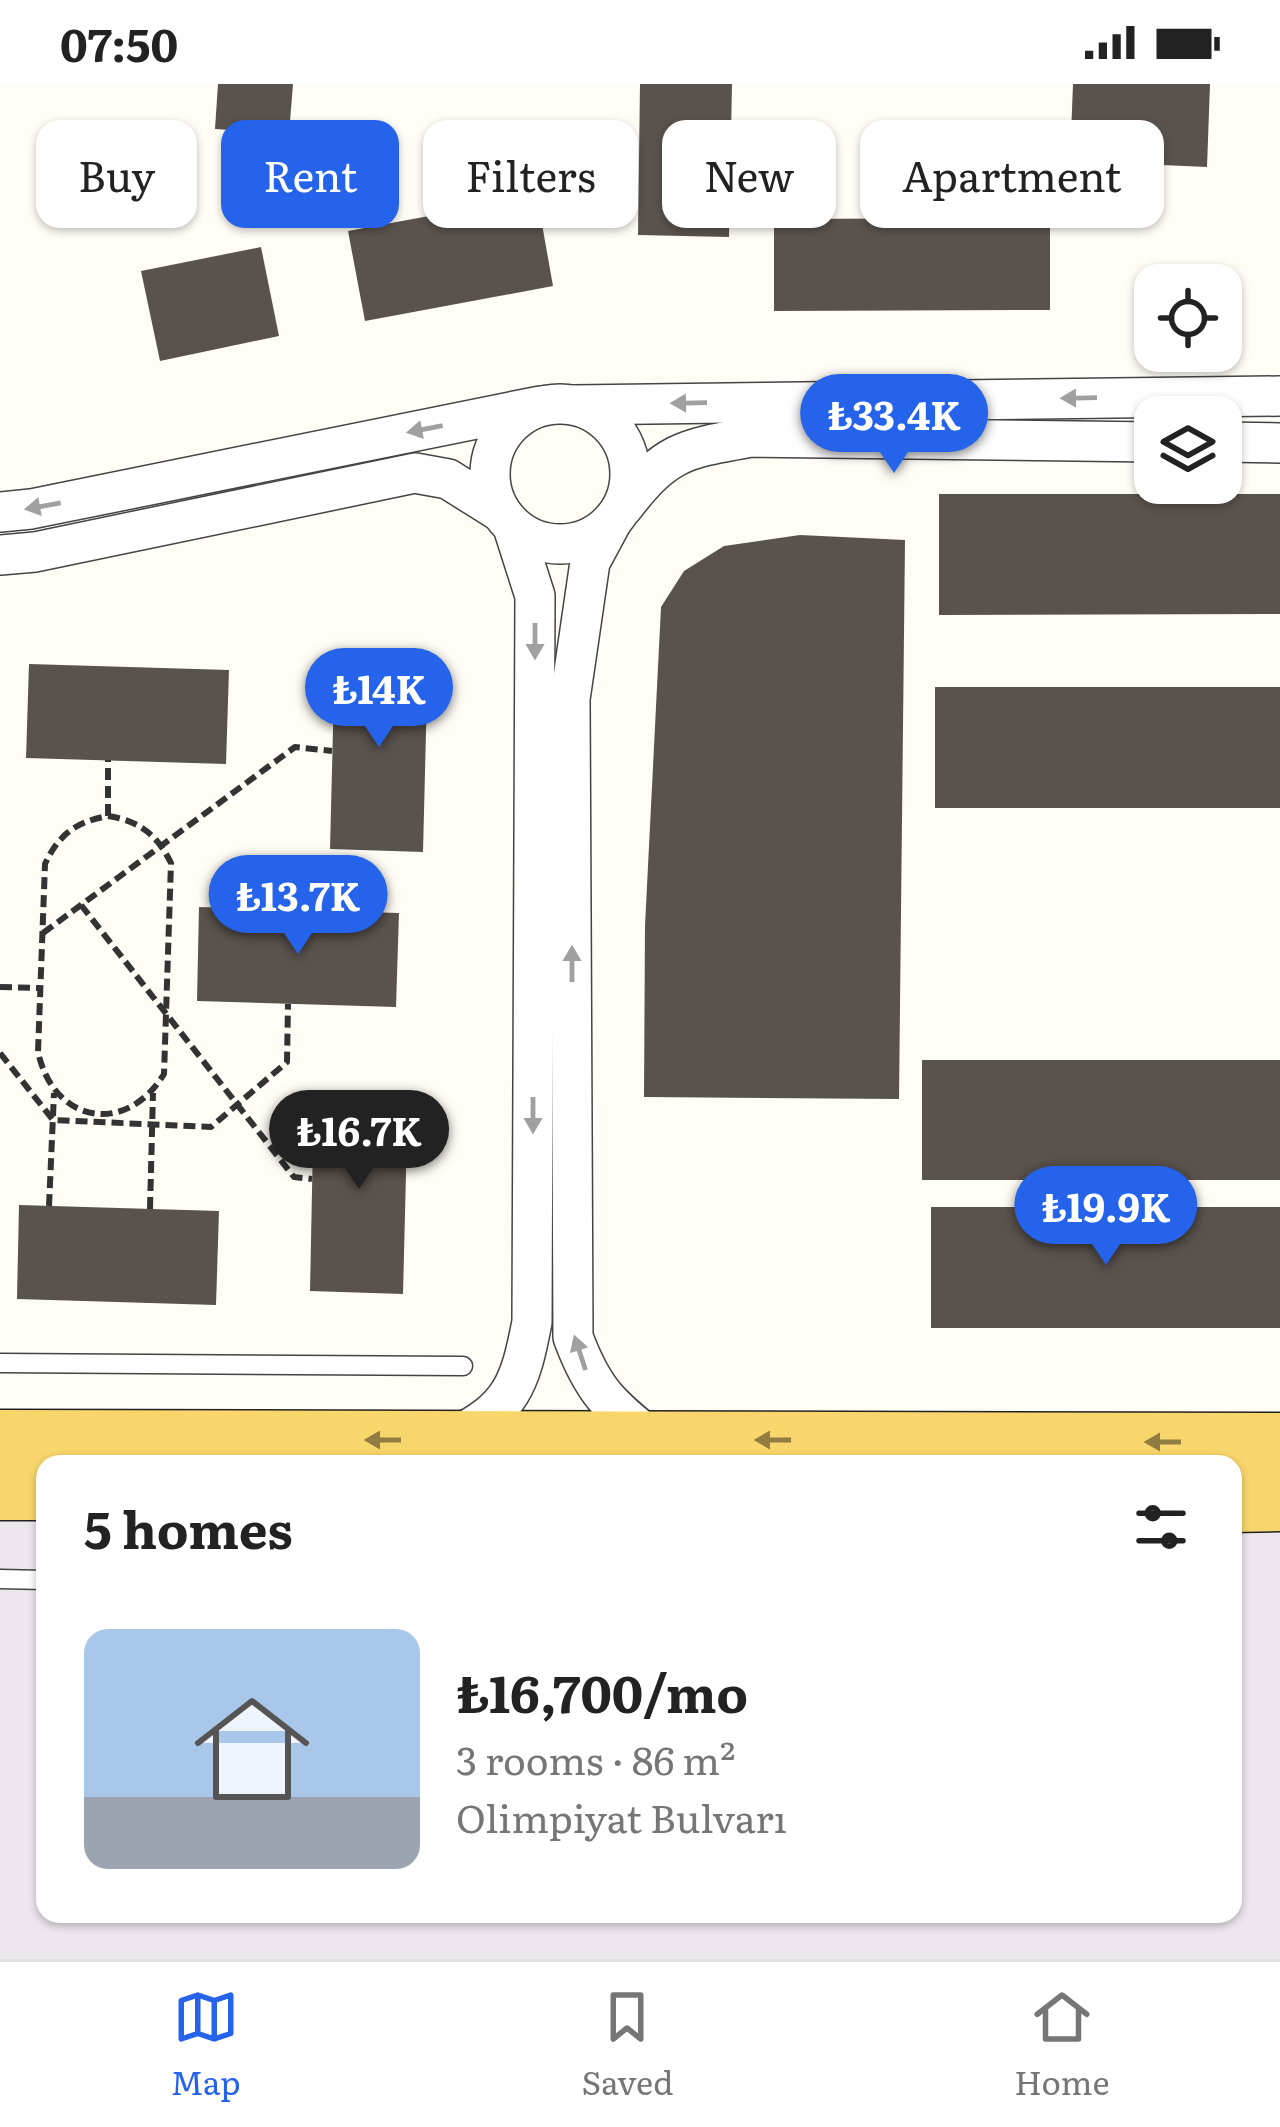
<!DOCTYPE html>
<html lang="en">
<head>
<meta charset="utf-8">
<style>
  body { margin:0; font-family:Literata,serif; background:#f2f2f2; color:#222; height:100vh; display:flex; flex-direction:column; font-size:45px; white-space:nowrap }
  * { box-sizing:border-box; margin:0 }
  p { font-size:39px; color:#767676 }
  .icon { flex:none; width:66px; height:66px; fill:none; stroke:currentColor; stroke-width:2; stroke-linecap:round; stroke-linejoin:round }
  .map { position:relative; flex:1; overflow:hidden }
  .drawer { position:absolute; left:36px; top:1371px; width:1206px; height:468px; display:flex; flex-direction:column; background:#fff; border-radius:24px; box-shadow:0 3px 9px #0004 }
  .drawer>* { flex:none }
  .hud { position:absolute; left:36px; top:36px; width:1209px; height:108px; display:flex; gap:24px }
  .tools { position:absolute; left:1134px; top:180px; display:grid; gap:24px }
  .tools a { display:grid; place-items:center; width:108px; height:108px; border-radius:24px; background:#fff; box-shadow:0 3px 9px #0004; font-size:60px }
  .price { position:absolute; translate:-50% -102px; padding:0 27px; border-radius:42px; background:#2563eb; color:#fff; font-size:39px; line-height:78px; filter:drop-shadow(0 3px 6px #0008) }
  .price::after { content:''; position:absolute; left:50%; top:72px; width:36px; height:27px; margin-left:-18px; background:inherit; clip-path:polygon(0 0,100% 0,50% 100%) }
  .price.active { background:#222; color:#fff }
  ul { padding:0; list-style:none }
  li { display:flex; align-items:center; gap:36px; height:300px; padding:0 48px }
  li+li { border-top:3px solid #e0e0e0 }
  li span { display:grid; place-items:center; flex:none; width:336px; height:240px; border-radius:24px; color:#555 }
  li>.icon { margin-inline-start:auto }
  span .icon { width:144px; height:144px; fill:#fffc; stroke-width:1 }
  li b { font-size:51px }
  h2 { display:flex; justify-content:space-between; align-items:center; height:144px; padding:0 48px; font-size:51px }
  .pill { padding:0 42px; border-radius:24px; background:#fff; box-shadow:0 3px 9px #0004; font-size:42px; line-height:108px }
  .pill.active { background:#2563eb; color:#fff }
  .status { display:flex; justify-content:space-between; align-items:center; height:84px; padding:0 60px; background:#fff; direction:ltr }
  .status svg { height:33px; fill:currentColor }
  .menu { display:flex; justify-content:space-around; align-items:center; height:168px; border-top:3px solid #e0e0e0; background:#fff; font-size:33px; color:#767676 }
  .menu a { display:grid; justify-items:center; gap:6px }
  .menu .active { color:#2563eb }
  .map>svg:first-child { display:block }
</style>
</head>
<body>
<div class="status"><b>07:50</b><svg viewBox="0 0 49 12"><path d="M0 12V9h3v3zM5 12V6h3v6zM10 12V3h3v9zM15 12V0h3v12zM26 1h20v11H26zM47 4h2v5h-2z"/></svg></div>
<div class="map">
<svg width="1280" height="1875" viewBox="0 0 1280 1875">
  <rect width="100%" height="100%" fill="#fffdf5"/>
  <!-- industrial -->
  <path fill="#eee6ef" d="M0,1435l45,1v394h1188v-393h47v438h-1280z"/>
  <!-- building -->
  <g fill="#5a524d">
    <path d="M218,0h75l-4,50 -74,-5z"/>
    <path d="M640,0h92l-3,153 -91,-2z"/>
    <path d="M1073,0h137l-3,83 -137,-6z"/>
    <path d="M537,112l16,90 -188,35 -17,-90z"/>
    <path d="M1050,134v92l-276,1v-92z"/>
    <path d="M261,163l18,89 -119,25 -19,-90z"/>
    <path d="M939,410h341v120l-341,1z"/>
    <path d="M800,451l105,5 -6,559 -255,-2 1,-171 16,-319 23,-36 40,-25z"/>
    <path d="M335,565l93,3 -5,200 -93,-3z"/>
    <path d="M29,580l200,6 -3,94 -200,-6z"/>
    <rect x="935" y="603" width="345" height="121"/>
    <path d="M199,823l200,6 -3,94 -199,-6z"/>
    <rect x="922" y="976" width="358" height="120"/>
    <path d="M314,1007l94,3 -5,200 -93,-3z"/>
    <path d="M19,1121l200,6 -3,94 -199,-6z"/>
    <rect x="931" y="1123" width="349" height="121"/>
  </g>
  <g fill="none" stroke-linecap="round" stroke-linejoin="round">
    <defs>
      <g id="lane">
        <path d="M0,1279l463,3"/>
        <path d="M0,1495l45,1"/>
      </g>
      <g id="street">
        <circle cx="560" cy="390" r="70"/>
        <path d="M574,321l706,-9"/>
        <path d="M1221,358l59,1"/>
        <path d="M623,423c43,-56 60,-58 128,-70l404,5"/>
        <path d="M0,428l31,-3 509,-103"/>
        <path d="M611,439l-21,39 -20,137 3,638c20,54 36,68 80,103"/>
        <path d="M0,471l35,-3 380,-79 33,6 51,32"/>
        <path d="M452,1354c60,-29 68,-54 80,-116l3,-726 -22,-69"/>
      </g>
      <g id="primary">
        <path d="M0,1356l1280,3"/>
        <path d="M0,1406h45"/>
        <path d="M1233,1418l47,-1"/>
      </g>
    </defs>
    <!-- lane casing -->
    <use href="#lane" stroke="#444" stroke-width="21"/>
    <!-- street casing -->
    <use href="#street" stroke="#444" stroke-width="42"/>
    <!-- primary casing -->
    <use href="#primary" stroke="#222" stroke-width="63"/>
    <!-- path -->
    <g stroke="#333" stroke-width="6" stroke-dasharray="12 6" stroke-linecap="butt">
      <path d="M108,732c32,5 49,19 63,47l-7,211c-38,62 -110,50 -126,-22l7,-188c14,-30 31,-42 63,-48z"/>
      <path d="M108,732v-56"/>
      <path d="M81,821l213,272 18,2"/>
      <path d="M43,849l252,-186 37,4"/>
      <path d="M0,903l40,1"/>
      <path d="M0,969l53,67 158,7 76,-65 1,-58"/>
      <path d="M49,1122l5,-113"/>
      <path d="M150,1125l3,-116"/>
    </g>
    <!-- lane -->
    <use href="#lane" stroke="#fff" stroke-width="18"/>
    <!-- street -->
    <use href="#street" stroke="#fff" stroke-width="39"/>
    <!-- primary -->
    <use href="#primary" stroke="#f9d66b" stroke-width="60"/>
  </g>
  <!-- one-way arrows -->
  <defs><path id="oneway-solid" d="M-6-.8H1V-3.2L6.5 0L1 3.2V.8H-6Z" transform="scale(3)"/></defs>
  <g fill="#a0a0a0">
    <use href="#oneway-solid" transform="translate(1079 314) rotate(179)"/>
    <use href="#oneway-solid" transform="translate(689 319) rotate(179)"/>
    <use href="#oneway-solid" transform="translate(425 345) rotate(169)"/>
    <use href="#oneway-solid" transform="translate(43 422) rotate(170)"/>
    <use href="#oneway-solid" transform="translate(535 557) rotate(90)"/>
    <use href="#oneway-solid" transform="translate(572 880) rotate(-90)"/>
    <use href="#oneway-solid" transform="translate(533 1031) rotate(90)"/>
    <use href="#oneway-solid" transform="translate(580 1269) rotate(-108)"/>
  </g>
  <g fill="#917d42">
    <use href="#oneway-solid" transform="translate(383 1356) rotate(-180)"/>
    <use href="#oneway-solid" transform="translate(773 1356) rotate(-180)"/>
    <use href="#oneway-solid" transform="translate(1163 1358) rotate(-180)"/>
  </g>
</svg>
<div class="tools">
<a><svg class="icon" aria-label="locate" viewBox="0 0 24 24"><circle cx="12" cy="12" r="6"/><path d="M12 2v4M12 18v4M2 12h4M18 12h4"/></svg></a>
<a><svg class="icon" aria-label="layers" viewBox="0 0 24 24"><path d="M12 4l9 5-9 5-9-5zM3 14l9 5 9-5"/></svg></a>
</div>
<b class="price" style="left:894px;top:392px">₺33.4K</b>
<b class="price" style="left:379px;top:666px">₺14K</b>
<b class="price" style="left:298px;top:873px">₺13.7K</b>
<b class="price active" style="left:359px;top:1108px">₺16.7K</b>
<b class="price" style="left:1106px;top:1184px">₺19.9K</b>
<div class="hud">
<a class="pill">Buy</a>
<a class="pill active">Rent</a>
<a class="pill">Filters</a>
<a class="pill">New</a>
<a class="pill">Apartment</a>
</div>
<section class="drawer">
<h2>5 homes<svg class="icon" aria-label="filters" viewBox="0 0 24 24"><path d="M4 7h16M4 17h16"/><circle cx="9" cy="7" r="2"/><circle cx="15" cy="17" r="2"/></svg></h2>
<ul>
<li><span style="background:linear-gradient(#a9c7e8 70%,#9aa5b1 0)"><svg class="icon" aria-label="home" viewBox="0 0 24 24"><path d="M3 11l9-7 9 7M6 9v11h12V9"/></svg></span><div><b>₺16,700/mo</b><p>3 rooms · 86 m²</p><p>Olimpiyat Bulvarı</p></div></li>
</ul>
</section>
</div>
<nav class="menu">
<a class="active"><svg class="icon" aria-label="map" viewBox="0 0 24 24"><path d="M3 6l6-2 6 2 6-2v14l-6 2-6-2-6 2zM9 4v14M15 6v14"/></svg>Map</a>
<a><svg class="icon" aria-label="saved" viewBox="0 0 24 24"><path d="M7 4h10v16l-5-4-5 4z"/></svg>Saved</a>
<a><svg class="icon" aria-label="home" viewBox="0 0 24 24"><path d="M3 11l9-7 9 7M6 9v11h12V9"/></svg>Home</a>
</nav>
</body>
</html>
